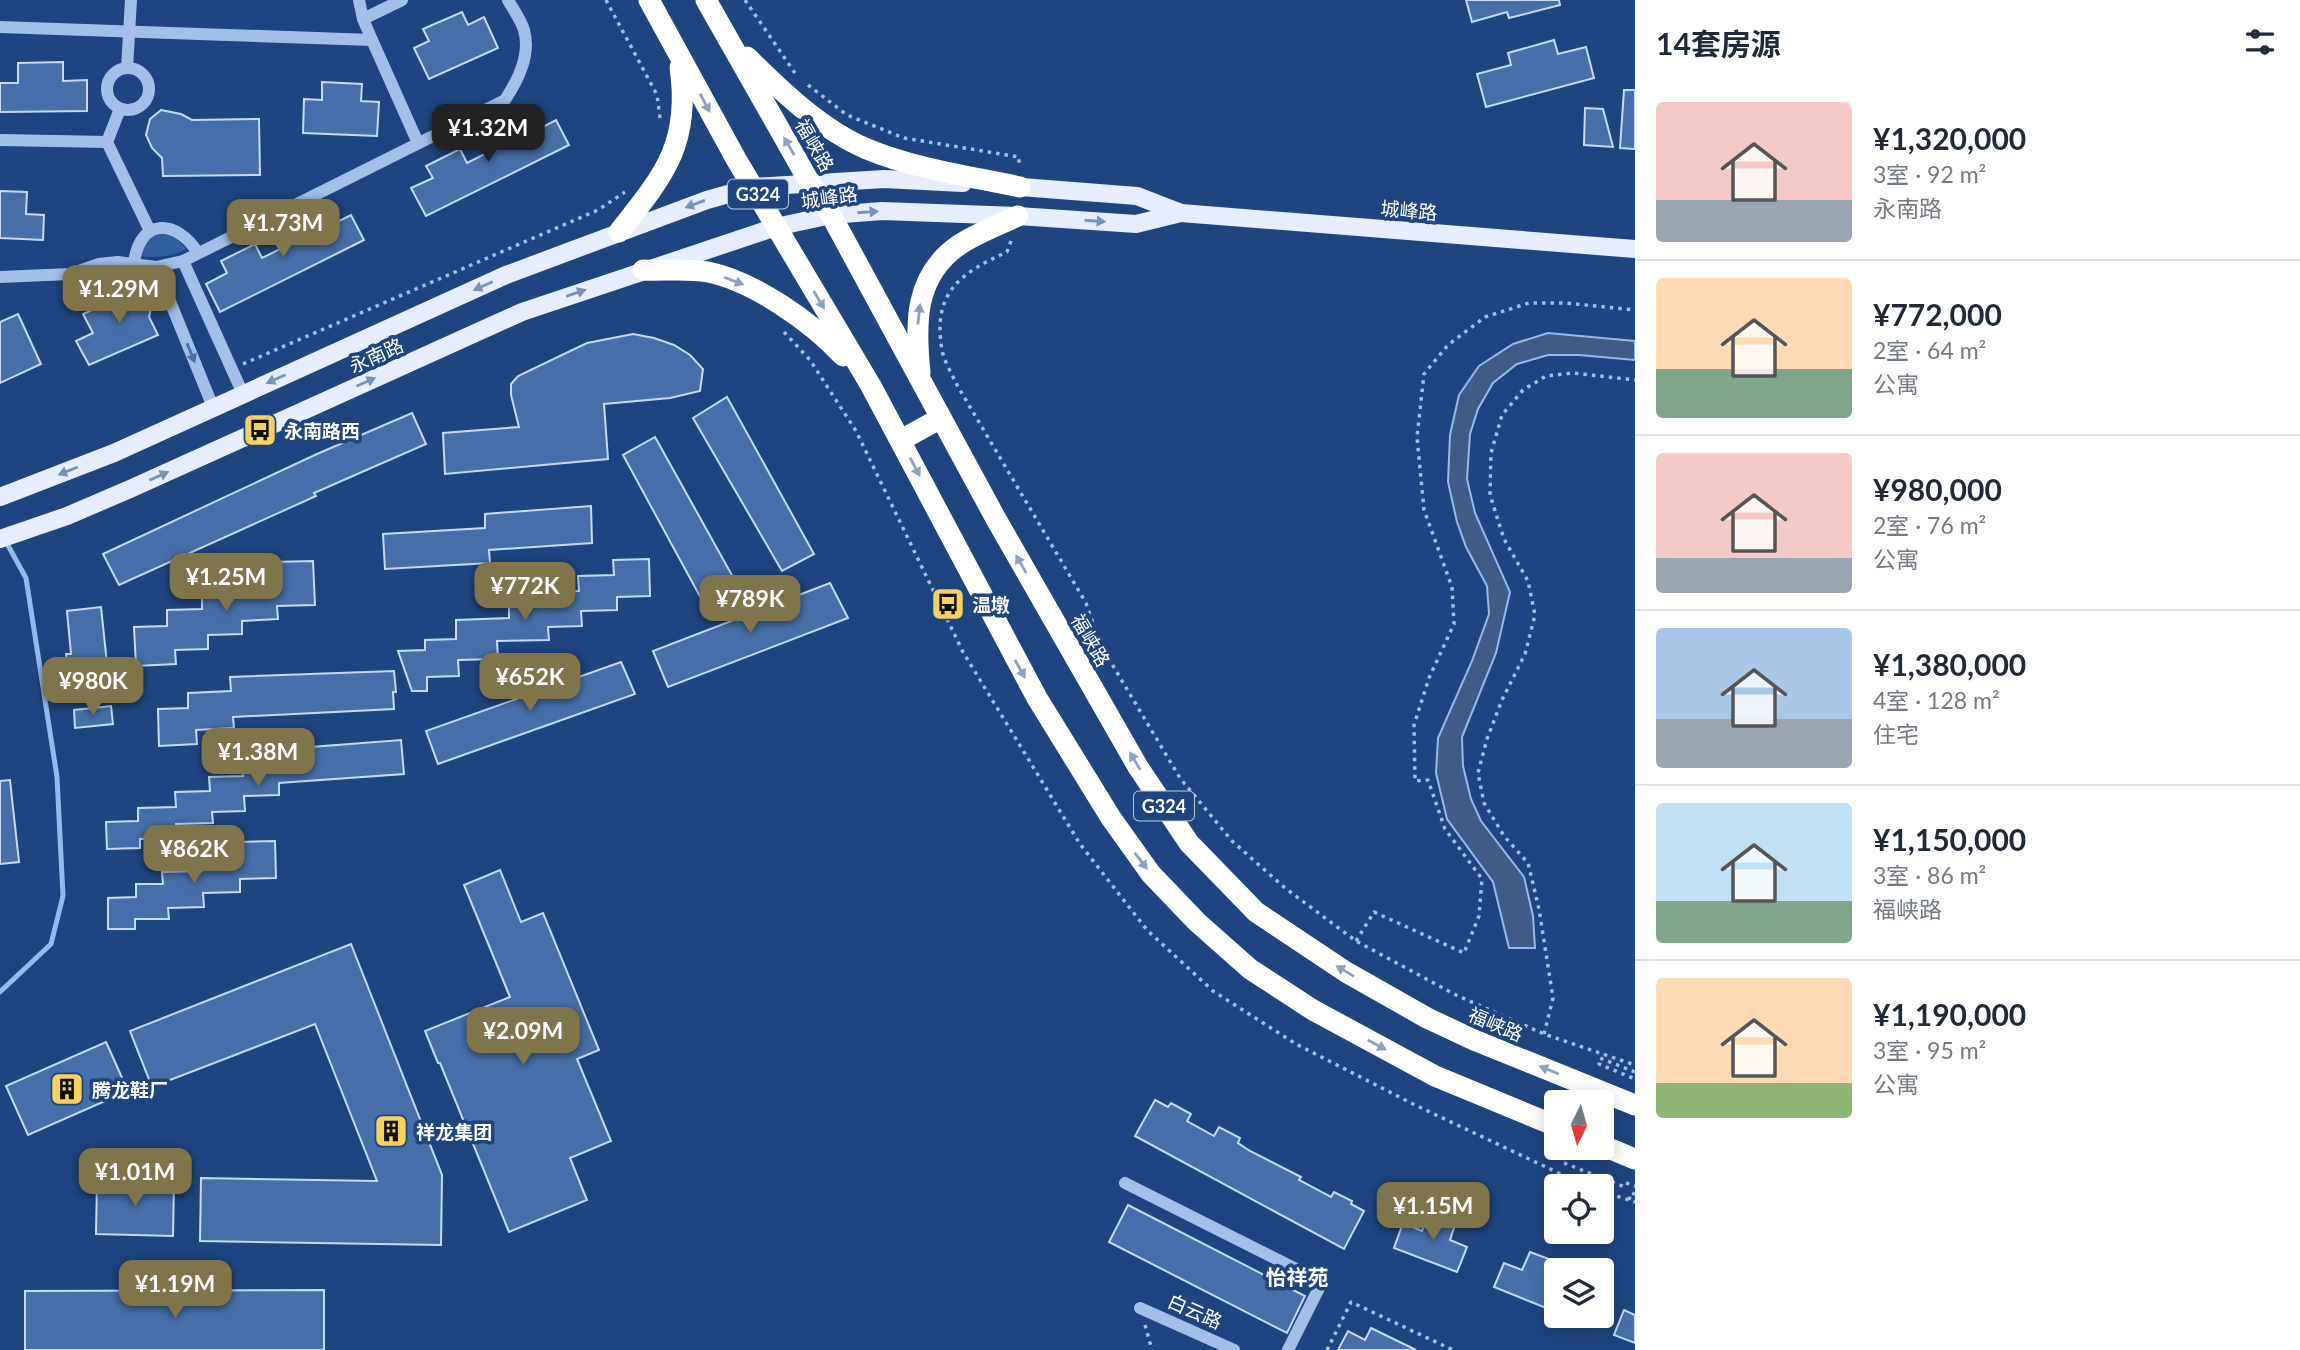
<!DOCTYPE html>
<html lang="zh">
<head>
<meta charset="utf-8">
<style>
  body { margin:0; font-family:Lato,"Noto Sans SC",sans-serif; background:#f6f6f7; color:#1f2937; height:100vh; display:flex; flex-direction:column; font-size:26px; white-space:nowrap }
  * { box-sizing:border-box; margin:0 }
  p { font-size:23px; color:#747a83 }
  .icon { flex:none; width:38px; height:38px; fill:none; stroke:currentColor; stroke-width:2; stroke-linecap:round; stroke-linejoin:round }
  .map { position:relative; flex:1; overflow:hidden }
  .details { display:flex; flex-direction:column; background:#fff; width:665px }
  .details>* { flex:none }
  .needle { width:46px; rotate:185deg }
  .tools { position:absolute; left:1544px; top:1090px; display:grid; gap:14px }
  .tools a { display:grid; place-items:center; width:70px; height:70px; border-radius:7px; background:#fff; box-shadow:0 4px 18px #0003; font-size:35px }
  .price { position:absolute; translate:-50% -60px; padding:0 16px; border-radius:14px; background:#80754a; color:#fff; font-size:23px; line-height:46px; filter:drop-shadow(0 2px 4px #0008) }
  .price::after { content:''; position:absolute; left:50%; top:42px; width:21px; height:16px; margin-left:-10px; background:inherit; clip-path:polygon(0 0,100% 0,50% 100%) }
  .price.on { background:#222; color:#fff }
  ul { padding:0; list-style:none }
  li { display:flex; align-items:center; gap:21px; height:175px; padding:0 21px }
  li+li { border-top:2px solid #e0e1e3 }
  li span { display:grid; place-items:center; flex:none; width:196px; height:140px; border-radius:7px; color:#555 }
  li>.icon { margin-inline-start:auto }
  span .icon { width:84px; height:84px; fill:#fffc; stroke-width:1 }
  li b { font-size:30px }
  h2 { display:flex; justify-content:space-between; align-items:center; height:84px; padding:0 21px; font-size:30px }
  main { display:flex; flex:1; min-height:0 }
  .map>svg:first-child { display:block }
</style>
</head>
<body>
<main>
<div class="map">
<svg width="1635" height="1350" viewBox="0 0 1635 1350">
  <rect width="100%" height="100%" fill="#1e457f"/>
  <!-- green -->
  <path fill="#315e9e" d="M161,234l14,3 11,12c-15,8 -30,9 -46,7l8,-18z"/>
  <!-- water -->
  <path fill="#3f5c87" stroke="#95b9ea" stroke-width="2" d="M1548,333l87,8v19l-56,-5h-31l-31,9 -24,19 -15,26 -8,25 -3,45 8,34 35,79 -14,61 -34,84 1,29 8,33 10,22 43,56 9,39 2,32h-26l-16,-66 -46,-63 -11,-46 2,-35 34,-77 17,-47 -2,-28 -21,-39 -9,-25 -9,-40 2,-47 9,-40 20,-29 34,-22z"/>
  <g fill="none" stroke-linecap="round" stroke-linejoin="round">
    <!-- stream -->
    <path stroke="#95b9ea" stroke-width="5" d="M0,992l51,-48 12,-48 -6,-119 -31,-199 -21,-38"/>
  </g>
  <!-- building -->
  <g fill="#466fa9" stroke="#c6daf6" stroke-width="2">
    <path d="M1466,0h93l1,5 -51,13 -2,-6 -35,10z"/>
    <path d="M462,12l6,13 16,-8 14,31 -69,31 -15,-31 15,-7 -6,-12z"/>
    <path d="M1554,40l4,14 28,-7 8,31 -108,29 -9,-33 34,-9 -3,-12z"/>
    <path d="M63,62v19l24,-1v31l-87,1v-29h18v-20z"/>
    <path d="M322,82l40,2 -1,17 18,1 -2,34 -74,-3 1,-34 18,1z"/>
    <path d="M1624,90h11v59l-15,-1z"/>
    <path d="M1585,108l18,1 10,38 -29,-2z"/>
    <path d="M161,110l20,4 11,6 67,-1 1,56 -97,1 -1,-18 -10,-10 -6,-13 4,-16z"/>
    <path d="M532,114l7,15 17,-9 13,25 -143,71 -15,-28 22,-10 -7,-12 34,-17 7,14 36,-18 -7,-14z"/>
    <path d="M0,191l27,1 -1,22 18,1 -1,25 -43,-2z"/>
    <path d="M326,209l7,15 18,-9 13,25 -144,72 -14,-28 21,-11 -6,-12 34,-17 7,14 36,-18 -7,-14z"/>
    <path d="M133,284l9,2 8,6 3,8 -4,17 9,18 -69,30 -13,-24 17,-8 -10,-19 32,-14 9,-12z"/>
    <path d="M18,314l23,50 -41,19v-61z"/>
    <path d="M633,334l21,4 20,7 16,10 13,14 -3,22 -30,7 -66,6 4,55 -163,15 -2,-41 76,-6 -8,-32v-11l7,-8 69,-33z"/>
    <path d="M727,397l87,157 -32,17 -89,-153z"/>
    <path d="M412,413l14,31 -112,49 2,3 -197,89 -16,-31 214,-100z"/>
    <path d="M655,437l83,149 -35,16 -80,-147z"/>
    <path d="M591,506l1,37 -103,7 1,13 -105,6 -2,-35 102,-6v-14z"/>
    <path d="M649,559l1,37 -33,1v13l-36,1 1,15 -34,1 1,13 -52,1 1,18 -40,1 1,16 -32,1v14h-15l-14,-40 27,-1v-10l31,-1v-19l53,-2v-14l34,-1v-11l36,-1 -1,-15 36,-1 -1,-15z"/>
    <path d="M313,561l2,44 -38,1 1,13 -36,2v13l-34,1v14l-33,1 1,14 -40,2 -2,-39 33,-1v-16l35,-1v-15l36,-1 -1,-14 35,-2v-15z"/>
    <path d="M830,583l18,35 -180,69 -15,-36z"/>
    <path d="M101,607l7,66 -39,4 -3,-23h5l-4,-43z"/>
    <path d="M621,662l14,32 -197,70 -12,-33z"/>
    <path d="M394,671l2,21h-3l1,17 -161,8 1,11 -38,2 1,14 -38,2 -1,-37 30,-1v-15l43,-2 -1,-14z"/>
    <path d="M111,706l2,18 -38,4 -1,-18z"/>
    <path d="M401,740l3,34 -125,9v12l-35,1 1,15 -33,1 1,11 -37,1 1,14 -37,1v9l-33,1 -1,-27 32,-1v-13l38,-1 -1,-15 35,-1 -1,-14 34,-1 -1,-13 58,-2 -2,-13z"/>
    <path d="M10,780l9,82 -19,2v-83z"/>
    <path d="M275,841l1,37 -36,1v13l-37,1 1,14 -36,1 1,11h-34v10h-27v-31l28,-1v-13h27l-1,-12 40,-1 -1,-12 36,-1v-16z"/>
    <path d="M500,870l21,52 22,-9 56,137 -22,9 34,82 -41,17 17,42 -78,32 -69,-169h-2l-13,-32 85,-34 -46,-112z"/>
    <path d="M351,944l91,231 -1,70 -241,-4 1,-63 176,3 -62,-157 -163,63 -22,-56z"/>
    <path d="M106,1042l22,49 -100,44 -22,-49z"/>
    <path d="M1155,1100l13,7 3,-4 20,11 -4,7 27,15 5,-9 21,11 -2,5 12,8 51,26 -2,3 32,17 3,-5 18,9 -1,3 13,7 -20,38 -209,-113z"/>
    <path d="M97,1181l77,1 -1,54 -77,-2z"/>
    <path d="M1128,1205l177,91 -18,37 -178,-91z"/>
    <path d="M1429,1212l27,10 -6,18 17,7 -10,25 -63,-24 9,-25 19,8z"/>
    <path d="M1530,1252l27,10 -7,17 6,3v30l-62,-25 10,-24 18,7z"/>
    <path d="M324,1290v60h-299v-59z"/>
    <path d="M1624,1310l11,5v28l-21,-8z"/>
    <path d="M1371,1328l45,22h-78l10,-19 17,9z"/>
  </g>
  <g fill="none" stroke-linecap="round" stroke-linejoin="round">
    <!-- path -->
    <g stroke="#a2bfe8" stroke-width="3.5" stroke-dasharray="3.5 5" stroke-linecap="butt">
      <path d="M606,0l51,95 3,23"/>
      <path d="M745,0l52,76"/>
      <path d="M808,85l39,30 57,23 115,19v10"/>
      <path d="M1011,241l-4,11c-47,21 -75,41 -65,98 2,11 10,24 15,35l129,218 14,41 80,134 52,63 53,47 71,53 100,54 88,39 91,31"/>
      <path d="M784,332l26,28 46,71 107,221 117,192 67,86 66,61 83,53 117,60 173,82"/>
      <path d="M243,364l355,-154 27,-18"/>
      <path d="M1356,941l18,-29 90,41 15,-37 3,-37 -37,-50 -17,-49 -13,1 -1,-56 15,-47 25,-54 -2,-37 -28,-77 -7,-73 7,-63 24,-29 37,-28 44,-14h37l69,7"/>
      <path d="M1544,1034l9,-36 -14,-89 -11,-46 -24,-27 -20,-33 -6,-30 9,-34 15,-39 23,-46 10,-39 -7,-34 -24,-42 -14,-44 1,-42 11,-38 21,-25 23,-14 27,-3 62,7"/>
      <path d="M1635,1072l-35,-14 -1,6 36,15"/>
      <path d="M1564,1163l61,24"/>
      <path d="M1626,1183l9,3"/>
      <path d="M1601,1191l34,11"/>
      <path d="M1629,1200l2,-7 4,1"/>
      <path d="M1145,1325l7,25"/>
      <path d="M1327,1350l24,-48 102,48"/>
    </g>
    <!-- minor -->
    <g stroke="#a2bfe8" stroke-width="12">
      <path d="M359,0l4,19"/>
      <path d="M0,27l372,13 -9,-21 39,-19"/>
      <path d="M372,40l46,103"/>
      <path d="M127,68l4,-68"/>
      <circle cx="128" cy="89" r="21"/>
      <path d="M120,109l-13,33 43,89"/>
      <path d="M0,140l107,2"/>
      <path d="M183,261l60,133"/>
      <path d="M134,264c5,-46 42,-46 64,-11"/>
      <path d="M156,267l57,140"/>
      <path d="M0,277l70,-3 29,-10 19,-2 38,5 27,-6 322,-161c13,-20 26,-45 19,-70 -3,-10 -11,-21 -16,-30"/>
      <path d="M1125,1183l197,99 -34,68"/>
      <path d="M1140,1308l94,42"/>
    </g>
    <!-- major -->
    <g stroke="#e5edfe" stroke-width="18">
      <path d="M1008,186l129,10 44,17 454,36"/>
      <path d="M0,497l114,-44 392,-178 201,-75 46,-13 131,-8 79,4"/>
      <path d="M0,539l67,-23 63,-27 392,-177 254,-85 55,-12 51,-4 136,5 118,8 45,-11"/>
    </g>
    <!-- highway -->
    <g stroke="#fff" stroke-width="21">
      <path d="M649,0l87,159 135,227 166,312 74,120 40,56 46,48 53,47 63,41 122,66 121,50"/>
      <path d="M706,0l104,183 21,32 165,304 142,248 51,76 67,69 90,60 81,46 47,22 161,65"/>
      <path d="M747,57c34,34 75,73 120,92 48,20 102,27 153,38"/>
      <path d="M619,232c45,-57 72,-88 61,-165"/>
      <path d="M643,270c21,1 44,-2 65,2 45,9 104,50 135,84"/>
      <path d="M920,373c-5,-49 -6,-97 39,-128 18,-12 40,-20 59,-29"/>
      <path d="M901,440l40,-22"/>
      <path d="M1601,1145l34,14"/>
    </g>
  </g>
  <!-- one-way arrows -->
  <defs><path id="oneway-solid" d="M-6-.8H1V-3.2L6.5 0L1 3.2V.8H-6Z" transform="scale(1.75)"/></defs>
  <g fill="#8ea2bf">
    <use href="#oneway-solid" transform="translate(705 103) rotate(62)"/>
    <use href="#oneway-solid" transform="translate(789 146) rotate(-120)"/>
    <use href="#oneway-solid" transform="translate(734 281) rotate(21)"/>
    <use href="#oneway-solid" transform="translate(819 300) rotate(59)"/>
    <use href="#oneway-solid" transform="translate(919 314) rotate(-84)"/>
    <use href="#oneway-solid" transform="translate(915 467) rotate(62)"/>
    <use href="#oneway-solid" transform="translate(1021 564) rotate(-120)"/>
    <use href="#oneway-solid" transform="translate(1020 669) rotate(61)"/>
    <use href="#oneway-solid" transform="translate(1135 761) rotate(-121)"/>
    <use href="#oneway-solid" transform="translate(1141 861) rotate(53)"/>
    <use href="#oneway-solid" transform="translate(1345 971) rotate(-149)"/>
    <use href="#oneway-solid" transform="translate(1377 1045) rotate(28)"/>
    <use href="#oneway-solid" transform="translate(1549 1070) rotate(-158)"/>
  </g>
  <g fill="#7891b8">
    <use href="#oneway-solid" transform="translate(695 204) rotate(160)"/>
    <use href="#oneway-solid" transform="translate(868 212) rotate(-4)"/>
    <use href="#oneway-solid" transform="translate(1095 221) rotate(4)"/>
    <use href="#oneway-solid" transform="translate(483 286) rotate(156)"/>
    <use href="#oneway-solid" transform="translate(576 293) rotate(-19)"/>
    <use href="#oneway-solid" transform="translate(276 379) rotate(156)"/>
    <use href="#oneway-solid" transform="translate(366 382) rotate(-24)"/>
    <use href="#oneway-solid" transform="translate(68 471) rotate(158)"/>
    <use href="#oneway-solid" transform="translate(159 476) rotate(-24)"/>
  </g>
  <use fill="#4c70a4" href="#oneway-solid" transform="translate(191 353) rotate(68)"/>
  <!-- icons -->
  <defs>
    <symbol id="bus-square" viewBox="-11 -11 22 22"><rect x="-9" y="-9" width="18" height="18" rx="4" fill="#f7d261" stroke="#1e457f"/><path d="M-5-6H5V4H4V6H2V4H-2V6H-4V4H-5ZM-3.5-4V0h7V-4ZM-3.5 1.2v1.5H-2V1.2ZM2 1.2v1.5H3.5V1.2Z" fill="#111"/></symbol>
    <symbol id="building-square" viewBox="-11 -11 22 22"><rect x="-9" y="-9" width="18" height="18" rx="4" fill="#f7d261" stroke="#1e457f"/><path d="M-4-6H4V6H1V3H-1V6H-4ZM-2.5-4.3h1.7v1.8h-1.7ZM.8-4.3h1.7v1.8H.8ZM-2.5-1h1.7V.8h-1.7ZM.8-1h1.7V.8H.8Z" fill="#111"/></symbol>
  </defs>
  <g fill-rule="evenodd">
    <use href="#bus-square" x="241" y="411" width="38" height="38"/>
    <use href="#bus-square" x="929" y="585" width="38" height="38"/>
    <use href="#building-square" x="48" y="1070" width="38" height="38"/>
    <use href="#building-square" x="372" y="1112" width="38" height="38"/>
  </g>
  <g text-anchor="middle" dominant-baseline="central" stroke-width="7" stroke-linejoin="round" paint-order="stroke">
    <!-- shield labels -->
    <g fill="#1e457f" stroke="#bcc7d9" stroke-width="2">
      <rect x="728" y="179.5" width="60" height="29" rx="5"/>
      <rect x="1134" y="791.5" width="60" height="29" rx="5"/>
    </g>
    <g font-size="18" font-weight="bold" fill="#fff">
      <text x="758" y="194">G324</text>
      <text x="1164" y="806">G324</text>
    </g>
    <!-- street labels -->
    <g font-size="19" fill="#fff" stroke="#1e457f">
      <text transform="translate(815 145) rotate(60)">福峡路</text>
      <text transform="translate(829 197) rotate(-8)">城峰路</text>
      <text transform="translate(1409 210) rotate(5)">城峰路</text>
      <text transform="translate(376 355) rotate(-24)">永南路</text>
      <text transform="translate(1091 640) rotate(60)">福峡路</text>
      <text transform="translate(1496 1024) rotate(23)">福峡路</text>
      <text transform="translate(1195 1311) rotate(24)">白云路</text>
    </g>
    <!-- poi labels -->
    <g font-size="19" font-weight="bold" fill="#fff" stroke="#1e457f" text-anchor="start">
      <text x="284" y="430">永南路西</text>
      <text x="972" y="604">温墩</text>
      <text x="92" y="1089">腾龙鞋厂</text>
      <text x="416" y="1131">祥龙集团</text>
    </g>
    <!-- neighbourhood labels -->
    <g font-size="21" font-weight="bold" fill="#fff" stroke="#1e457f">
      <text x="1297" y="1276">怡祥苑</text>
    </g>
  </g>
</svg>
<div class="tools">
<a><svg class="needle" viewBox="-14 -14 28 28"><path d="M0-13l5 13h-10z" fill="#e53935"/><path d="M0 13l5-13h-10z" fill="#747a83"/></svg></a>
<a><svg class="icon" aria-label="locate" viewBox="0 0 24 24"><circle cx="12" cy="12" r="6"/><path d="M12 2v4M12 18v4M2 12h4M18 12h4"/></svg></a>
<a><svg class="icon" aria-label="layers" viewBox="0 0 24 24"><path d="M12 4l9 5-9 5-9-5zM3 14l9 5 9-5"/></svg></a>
</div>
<b class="price on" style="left:488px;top:164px">¥1.32M</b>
<b class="price" style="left:283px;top:259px">¥1.73M</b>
<b class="price" style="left:119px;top:325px">¥1.29M</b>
<b class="price" style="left:226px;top:613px">¥1.25M</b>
<b class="price" style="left:525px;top:622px">¥772K</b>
<b class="price" style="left:750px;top:635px">¥789K</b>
<b class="price" style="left:530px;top:713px">¥652K</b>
<b class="price" style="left:93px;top:717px">¥980K</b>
<b class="price" style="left:258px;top:788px">¥1.38M</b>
<b class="price" style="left:194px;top:885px">¥862K</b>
<b class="price" style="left:523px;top:1067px">¥2.09M</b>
<b class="price" style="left:135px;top:1208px">¥1.01M</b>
<b class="price" style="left:1433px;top:1242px">¥1.15M</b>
<b class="price" style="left:175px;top:1320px">¥1.19M</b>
</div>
<section class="details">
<h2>14套房源<svg class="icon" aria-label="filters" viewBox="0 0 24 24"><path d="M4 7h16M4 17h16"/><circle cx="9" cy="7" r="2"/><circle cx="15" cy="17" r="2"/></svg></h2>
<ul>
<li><span style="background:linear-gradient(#f6c9c9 70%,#9aa5b1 0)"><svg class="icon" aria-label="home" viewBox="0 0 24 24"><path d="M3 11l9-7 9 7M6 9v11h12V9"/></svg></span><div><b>¥1,320,000</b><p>3室 · 92 m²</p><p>永南路</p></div></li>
<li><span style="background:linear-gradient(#ffd9b3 65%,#7fa58c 0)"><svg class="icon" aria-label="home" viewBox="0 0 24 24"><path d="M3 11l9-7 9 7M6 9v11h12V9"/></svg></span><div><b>¥772,000</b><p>2室 · 64 m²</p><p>公寓</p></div></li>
<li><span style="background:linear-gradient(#f6c9c9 75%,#9aa5b1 0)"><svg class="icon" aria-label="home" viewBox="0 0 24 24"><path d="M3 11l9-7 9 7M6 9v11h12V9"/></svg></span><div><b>¥980,000</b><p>2室 · 76 m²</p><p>公寓</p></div></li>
<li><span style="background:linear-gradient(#a9c7e8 65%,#9aa5b1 0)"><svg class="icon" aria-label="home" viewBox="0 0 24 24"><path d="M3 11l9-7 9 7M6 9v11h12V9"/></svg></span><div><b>¥1,380,000</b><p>4室 · 128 m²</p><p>住宅</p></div></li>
<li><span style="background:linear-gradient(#bfe0f5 70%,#7fa58c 0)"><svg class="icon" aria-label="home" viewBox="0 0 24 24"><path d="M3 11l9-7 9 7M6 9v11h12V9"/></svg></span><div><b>¥1,150,000</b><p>3室 · 86 m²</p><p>福峡路</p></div></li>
<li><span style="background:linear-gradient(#ffd9b3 75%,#8fb573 0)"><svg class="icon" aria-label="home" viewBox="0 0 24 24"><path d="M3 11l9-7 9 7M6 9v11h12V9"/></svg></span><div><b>¥1,190,000</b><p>3室 · 95 m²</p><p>公寓</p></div></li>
</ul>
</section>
</main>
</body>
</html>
